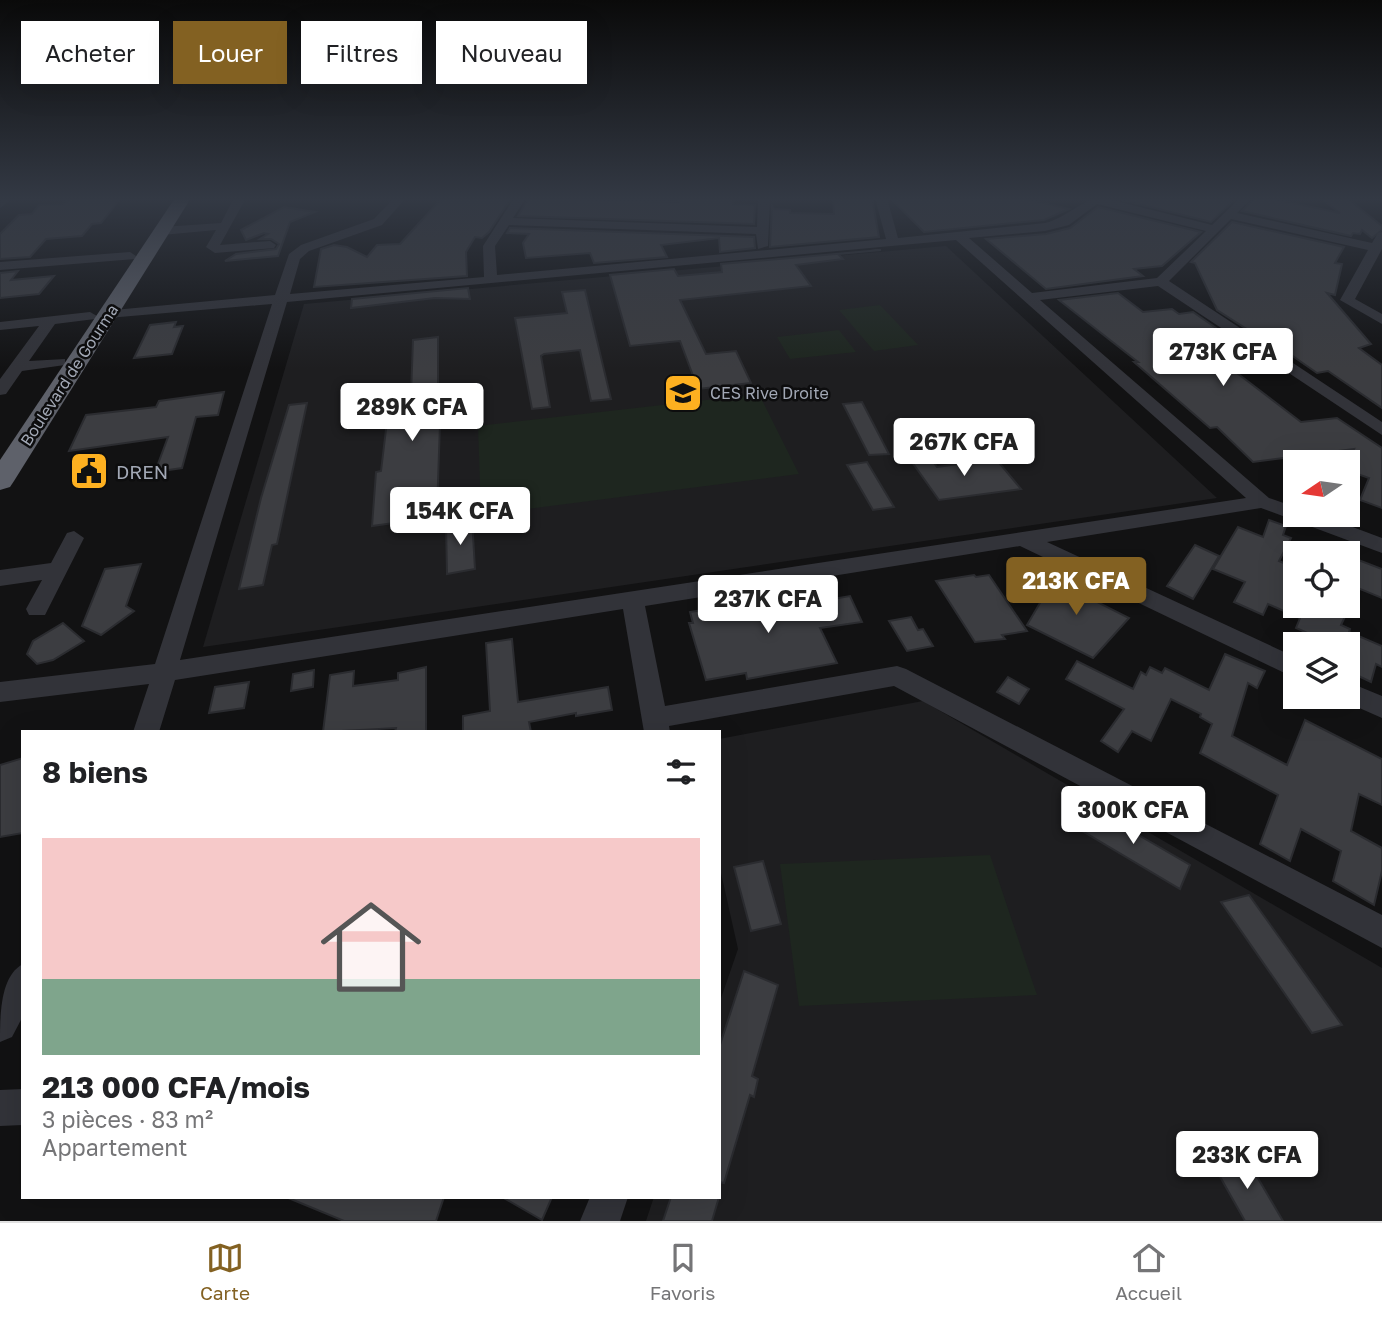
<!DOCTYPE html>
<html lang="fr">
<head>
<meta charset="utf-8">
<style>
  body { margin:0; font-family:"Golos Text",sans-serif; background:#f2f2f2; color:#202124; height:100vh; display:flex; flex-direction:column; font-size:26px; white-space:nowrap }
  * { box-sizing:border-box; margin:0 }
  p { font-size:23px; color:#757577 }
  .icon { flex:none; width:38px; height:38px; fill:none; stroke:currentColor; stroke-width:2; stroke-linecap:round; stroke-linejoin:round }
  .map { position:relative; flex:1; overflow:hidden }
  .panel { position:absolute; left:21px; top:730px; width:700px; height:469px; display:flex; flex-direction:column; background:#fff; border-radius:0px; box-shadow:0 7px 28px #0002 }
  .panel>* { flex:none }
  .guide { position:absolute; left:21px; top:21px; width:700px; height:63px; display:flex; gap:14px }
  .needle { width:46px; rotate:257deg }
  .fabs { position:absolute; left:1283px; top:450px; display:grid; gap:14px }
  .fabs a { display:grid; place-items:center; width:77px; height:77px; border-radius:0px; background:#fff; box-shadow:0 7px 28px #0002; font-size:35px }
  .price { position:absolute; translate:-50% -60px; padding:0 16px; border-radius:7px; background:#fff; color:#222; font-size:23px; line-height:46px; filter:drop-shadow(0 2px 4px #0008) }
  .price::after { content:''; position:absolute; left:50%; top:42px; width:21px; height:16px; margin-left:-10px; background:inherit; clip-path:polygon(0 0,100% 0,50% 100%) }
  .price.active { background:#836122; color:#fff }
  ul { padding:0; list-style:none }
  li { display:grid; align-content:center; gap:14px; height:371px; padding:0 21px }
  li+li { border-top:2px solid #e0e0e0 }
  li span { display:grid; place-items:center; height:217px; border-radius:0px; color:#555 }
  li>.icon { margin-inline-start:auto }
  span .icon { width:126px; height:126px; fill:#fffc; stroke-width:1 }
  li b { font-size:30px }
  h2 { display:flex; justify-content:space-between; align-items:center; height:84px; padding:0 21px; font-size:30px }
  .tag { padding:0 24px; border-radius:0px; background:#fff; box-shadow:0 7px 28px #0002; font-size:24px; line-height:63px }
  .tag.active { background:#836122; color:#fff }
  .menu { display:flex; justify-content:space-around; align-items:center; height:98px; border-top:2px solid #e0e0e0; background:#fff; font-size:19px; color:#757577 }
  .menu a { display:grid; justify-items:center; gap:4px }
  .menu .active { color:#836122 }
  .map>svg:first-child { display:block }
</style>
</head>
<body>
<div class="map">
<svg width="1382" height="1221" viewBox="0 0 1382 1221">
  <rect width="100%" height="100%" fill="#121213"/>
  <!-- built -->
  <g fill="#1e1e20">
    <path d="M946,246l271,252 -1014,149 101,-343z"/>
    <path d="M923,701l459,267v253h-736l8,-24h65v-193l19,-55 -19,-85v-125z"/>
  </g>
  <!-- green -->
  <g fill="#1e261f">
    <path d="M880,305l38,40 -44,6 -35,-41z"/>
    <path d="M839,330l17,22 -66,7 -13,-22z"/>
    <path d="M759,394l40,80 -318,41 -3,-89z"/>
    <path d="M990,855l47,140 -238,11 -19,-142z"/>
  </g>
  <!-- building -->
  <g fill="#3c3d41" stroke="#2b2c30" stroke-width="2">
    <path d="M71,198h50l-20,25 -9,1 -10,12 -36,3 -16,18 -30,2v-25l19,-19 13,-1 7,-9 23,-1z"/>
    <path d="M442,198h69l-22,34 -7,6 -7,-1 -9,15 1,24 -153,11 7,-38 13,-4 13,2 20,10 10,-12 23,-1z"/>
    <path d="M529,198l150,4v-4h55l-1,6 22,1 -1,19 -236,-8z"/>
    <path d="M833,198h39l7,39 -109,10 2,-41 2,3 16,1v3l44,1z"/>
    <path d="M890,198h133l46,11 -25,11 -120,12z"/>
    <path d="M1114,198h122l-25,24z"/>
    <path d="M1255,198h14l71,15 -20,-15h27l35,28v4l-10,8 -10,-8 -2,4 -7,-1 -2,3 -109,-25z"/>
    <path d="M284,207l31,5 -25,10 -12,34 -53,5 11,-7 40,-5 3,-5 -8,-5h-11l8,-5 -4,-1 -18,7 -5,-10z"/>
    <path d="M1098,207l103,25 -39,34 -28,3 9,7 -97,13 -60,-50 60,-5 24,-6z"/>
    <path d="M1232,222l112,25 -9,16 7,1 -7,31 -8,-2 44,51 -12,4 23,17v43l-54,-37 -11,2 -56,-39 -8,-1 -36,-23 -22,-47 -4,-1z"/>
    <path d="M510,228l244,9 1,11 -35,4 -1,-14 -58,7 6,12 -73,6 -4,-10 -64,5 -3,-15 6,-9 -22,-1z"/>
    <path d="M881,250l-43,4 5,5 -47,6 15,21 -131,14 26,54 30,-3 15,32 -53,6 -18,-48 -50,5 -20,-71 64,-6 4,7 44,-4 -1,-8z"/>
    <path d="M18,271l-7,9 43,-4 -15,18 -39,4v-25z"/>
    <path d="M468,288l2,11 -35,-1 -84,10 1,-9z"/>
    <path d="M585,290l26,109 -20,2 -11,-51 -36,4 -3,2 9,51 -18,2 -17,-91 52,-5 -5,-21z"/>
    <path d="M1118,293l25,19 29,-3 7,5 14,-2 36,25 -34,4 106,81 36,-4 45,30v60l-22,-8 9,-22 -20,-7 4,-8 -6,-2 7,-12 -101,13 -36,-35 -7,1 -76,-66h4l-79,-62z"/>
    <path d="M176,322l-2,5 9,-1 -11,28 -38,4 16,-33z"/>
    <path d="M438,337v59h3l-4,114 -43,6v7l-22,3 4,-54 5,-1 9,-75 21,-2 2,-54z"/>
    <path d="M224,392l-6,23 -22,2 -14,51 -27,4 13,-35 -99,14 17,-36 70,-8 3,-6z"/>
    <path d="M862,402l27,52 -20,1 -26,-51z"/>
    <path d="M307,403l-30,141 -5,1 -9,40 -24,4 22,-91 28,-93z"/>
    <path d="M927,453l10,14 59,-8 25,30 -82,11 -32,-45z"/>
    <path d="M867,462l27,45 -21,3 -26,-45z"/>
    <path d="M472,519l3,50 -28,5 -1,-51z"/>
    <path d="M1269,520l17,6 -3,9 8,3 -12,23 16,7v38h55l-9,19 9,4 -1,3 33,14v21l-6,-3 -5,18 -23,-11v-35l-3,8h-13l-36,-16 4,-10 -32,-14 -5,11 -29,-13 11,-20 -32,-13 25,-42 25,10z"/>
    <path d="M1195,545l24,11 -26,43 -26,-13z"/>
    <path d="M1348,556l34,13v29l-34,-14z"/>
    <path d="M141,564l-15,42 8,5 -33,24 -19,-9 23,-57z"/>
    <path d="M1057,574l41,19 -5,7 36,18 -36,40 -66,-33z"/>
    <path d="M974,575l2,2 13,-2 38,56 -25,4 3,4 -30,3 -39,-61z"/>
    <path d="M828,589l5,10 17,-3 12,26 -42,6 17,35 -90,16 -1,-6 -40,7 -17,-57h4l-3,-11 25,-4 -3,-10 20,-3 10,16 61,-11 -3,-7z"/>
    <path d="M911,617l7,13 5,-1 10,17 -26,5 -18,-30z"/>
    <path d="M63,623l21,18 -31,19 -16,4 -10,-10 6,-13z"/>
    <path d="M512,639l6,63 90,-15 4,23 -36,6v-3l-47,9 2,10h-68v-16l27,-5 -4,-68z"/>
    <path d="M1225,654l40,17 -8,17 -9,-5 -16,53 55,29 18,-45 77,39v46l-23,-11 -8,37 31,17v23l-8,34 -41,-24 8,-30 -40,-22 -11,32 -30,-17 18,-49 -78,-42 12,-29 -12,-7 1,-3 -30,-15 -20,42 -19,-10 -14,21 -17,-11 23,-32 -58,-30 11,-18 56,28 8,-17 5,3 4,-8 12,6 3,-5 44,22z"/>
    <path d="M426,667v65h-31l1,-4 -73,4 7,-57 24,-4 -1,15 45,-6v-7z"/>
    <path d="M314,670l-1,17 -22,4 2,-17z"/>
    <path d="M1008,677l21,12 -10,15 -22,-12z"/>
    <path d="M249,682l-5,26 -35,5 6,-26z"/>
    <path d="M23,758v75l-23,4v-72z"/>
    <path d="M1085,804l105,61 -10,24 -106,-63z"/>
    <path d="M763,861l18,63 -30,7 -17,-64z"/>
    <path d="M1249,895l93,130 -30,8 -91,-131z"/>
    <path d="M744,971l34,14 -26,91 6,3 -4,18 -4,-2 -26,88 -5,-1v-134z"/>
    <path d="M1245,1156l38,65h-38l-31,-55z"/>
    <path d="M286,1197h158l-8,24h-92z"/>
    <path d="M502,1197h50l-10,23z"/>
    <path d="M671,1197h48l-7,24h-49z"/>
  </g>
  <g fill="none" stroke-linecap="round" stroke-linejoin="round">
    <!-- minor -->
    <g fill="#323339" fill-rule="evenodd">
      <path d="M13,198l-13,10 1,-10z"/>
      <path d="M234,198h12l-26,47 50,-4 6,4 -2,3 -59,5 -9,-6 10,-17 -54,5 -6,-4 6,-4 59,-4z"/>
      <path d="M394,198h12l-24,27 -73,26 -9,8 -10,35 194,-17 -1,-31 31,-48h12l-13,20 244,9 1,-29h12l-2,48 -10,3 -2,-15 -247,-9 -14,21 2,29 389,-36 -11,-41h12l11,40 147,-15c22,-5 37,-25 59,-25l108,27 28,-27h12l-15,15 135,30 6,-10 4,-1v17l-27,50 27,15v10l-42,-24 28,-50 -137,-31 -62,62 213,141v13l-224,-149 -118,14 229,198 26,9v7h23l64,24v15l-121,-45 -214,34 248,115v21l-275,-132 -375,60 20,100 232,-40 9,3 476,246v33l-488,-262 -225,40 1,6h-26l-21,-123 -448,71 -16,52h-26l16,-48 -149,18v-20l155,-18 117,-360 -164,14 -5,-1v-6l172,-16 14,-41 12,-9 73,-26zM1097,204l109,27 -49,47 -125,15 -63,-55 76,-7 24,-6zM956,240l290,258 -1066,162 107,-358z"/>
      <path d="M1374,198h8v4z"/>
      <path d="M130,252l6,4 -1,3 -135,11v-8z"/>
      <path d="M90,312l7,4 -2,3 -40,5 -26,37 36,-2v6l-43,6 -16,23 -6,1v-16l39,-53 -39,4v-8z"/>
      <path d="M74,531l10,7 -36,71 -3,6h-16l-3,-6 16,-29 -42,6v-16l51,-7 16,-30z"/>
      <path d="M1348,682l34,14v22l-43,-19 -1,-3h10z"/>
      <path d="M23,964v52l-11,21 -12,5c0,-27 0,-66 23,-78z"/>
      <path d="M23,1089v36l-23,1v-36z"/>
      <path d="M590,1197h38l-8,24h-40z"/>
    </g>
    <!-- highway -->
    <path fill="#5e616a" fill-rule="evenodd" d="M175,198h16l-177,283 -4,6 -10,3v-30z"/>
  </g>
  <!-- sky -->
  <linearGradient id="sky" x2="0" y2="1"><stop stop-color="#0a0a0a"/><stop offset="0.54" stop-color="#333944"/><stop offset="1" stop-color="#333944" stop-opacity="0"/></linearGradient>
  <rect width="1382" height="369" fill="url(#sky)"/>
  <!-- icons -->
  <defs>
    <symbol id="school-square" viewBox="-11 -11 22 22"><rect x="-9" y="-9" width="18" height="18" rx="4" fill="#fdb020" stroke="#0d0d0e"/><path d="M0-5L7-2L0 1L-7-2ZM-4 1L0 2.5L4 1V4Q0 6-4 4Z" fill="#111"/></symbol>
    <symbol id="civic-square" viewBox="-11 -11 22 22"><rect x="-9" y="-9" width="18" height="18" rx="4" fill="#fdb020" stroke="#0d0d0e"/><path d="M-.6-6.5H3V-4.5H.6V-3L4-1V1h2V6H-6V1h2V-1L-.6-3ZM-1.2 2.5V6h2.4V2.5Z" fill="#111"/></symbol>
  </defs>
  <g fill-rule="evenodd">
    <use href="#school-square" x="661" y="371" width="44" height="44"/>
    <use href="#civic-square" x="67" y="449" width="44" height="44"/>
  </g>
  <g text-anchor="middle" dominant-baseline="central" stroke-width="5" stroke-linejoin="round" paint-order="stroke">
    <!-- far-street labels -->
    <g font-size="16" fill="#a2a8b5" stroke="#0d0d0e">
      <text transform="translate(69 375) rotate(-57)">Boulevard de Gourma</text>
    </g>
    <!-- far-poi labels -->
    <g font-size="16" fill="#a2a8b5" stroke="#0d0d0e" text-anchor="start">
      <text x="710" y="393">CES Rive Droite</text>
    </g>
    <!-- poi labels -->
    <g font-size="19" fill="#a2a8b5" stroke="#0d0d0e" text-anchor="start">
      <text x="116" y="471">DREN</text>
    </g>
  </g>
</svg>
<div class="fabs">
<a><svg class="needle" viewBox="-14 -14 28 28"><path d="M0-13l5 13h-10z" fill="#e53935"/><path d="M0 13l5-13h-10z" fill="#757577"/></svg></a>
<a><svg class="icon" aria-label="locate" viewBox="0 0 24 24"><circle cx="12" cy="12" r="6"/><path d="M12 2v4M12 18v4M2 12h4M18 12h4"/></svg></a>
<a><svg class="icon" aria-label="layers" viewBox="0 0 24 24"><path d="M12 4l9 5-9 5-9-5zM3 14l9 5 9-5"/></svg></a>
</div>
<b class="price" style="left:1223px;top:388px">273K CFA</b>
<b class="price" style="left:412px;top:443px">289K CFA</b>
<b class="price" style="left:964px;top:478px">267K CFA</b>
<b class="price" style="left:460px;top:547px">154K CFA</b>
<b class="price active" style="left:1076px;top:617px">213K CFA</b>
<b class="price" style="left:768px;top:635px">237K CFA</b>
<b class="price" style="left:1133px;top:846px">300K CFA</b>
<b class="price" style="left:1247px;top:1191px">233K CFA</b>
<div class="guide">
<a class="tag">Acheter</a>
<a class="tag active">Louer</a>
<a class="tag">Filtres</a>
<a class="tag">Nouveau</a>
</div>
<section class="panel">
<h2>8 biens<svg class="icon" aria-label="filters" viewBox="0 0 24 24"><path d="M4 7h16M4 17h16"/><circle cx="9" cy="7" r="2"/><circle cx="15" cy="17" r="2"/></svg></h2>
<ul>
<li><span style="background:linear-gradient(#f6c9c9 65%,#7fa58c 0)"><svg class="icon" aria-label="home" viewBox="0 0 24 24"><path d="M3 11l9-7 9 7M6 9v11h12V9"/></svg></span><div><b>213 000 CFA/mois</b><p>3 pièces · 83 m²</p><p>Appartement</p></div></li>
</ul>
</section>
</div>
<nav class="menu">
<a class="active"><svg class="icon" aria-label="map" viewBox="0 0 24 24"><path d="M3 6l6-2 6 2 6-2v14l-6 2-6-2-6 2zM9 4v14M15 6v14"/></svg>Carte</a>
<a><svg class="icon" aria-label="saved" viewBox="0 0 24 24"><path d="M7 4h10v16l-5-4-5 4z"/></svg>Favoris</a>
<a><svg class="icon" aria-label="home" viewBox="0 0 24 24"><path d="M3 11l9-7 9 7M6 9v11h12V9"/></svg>Accueil</a>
</nav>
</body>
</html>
